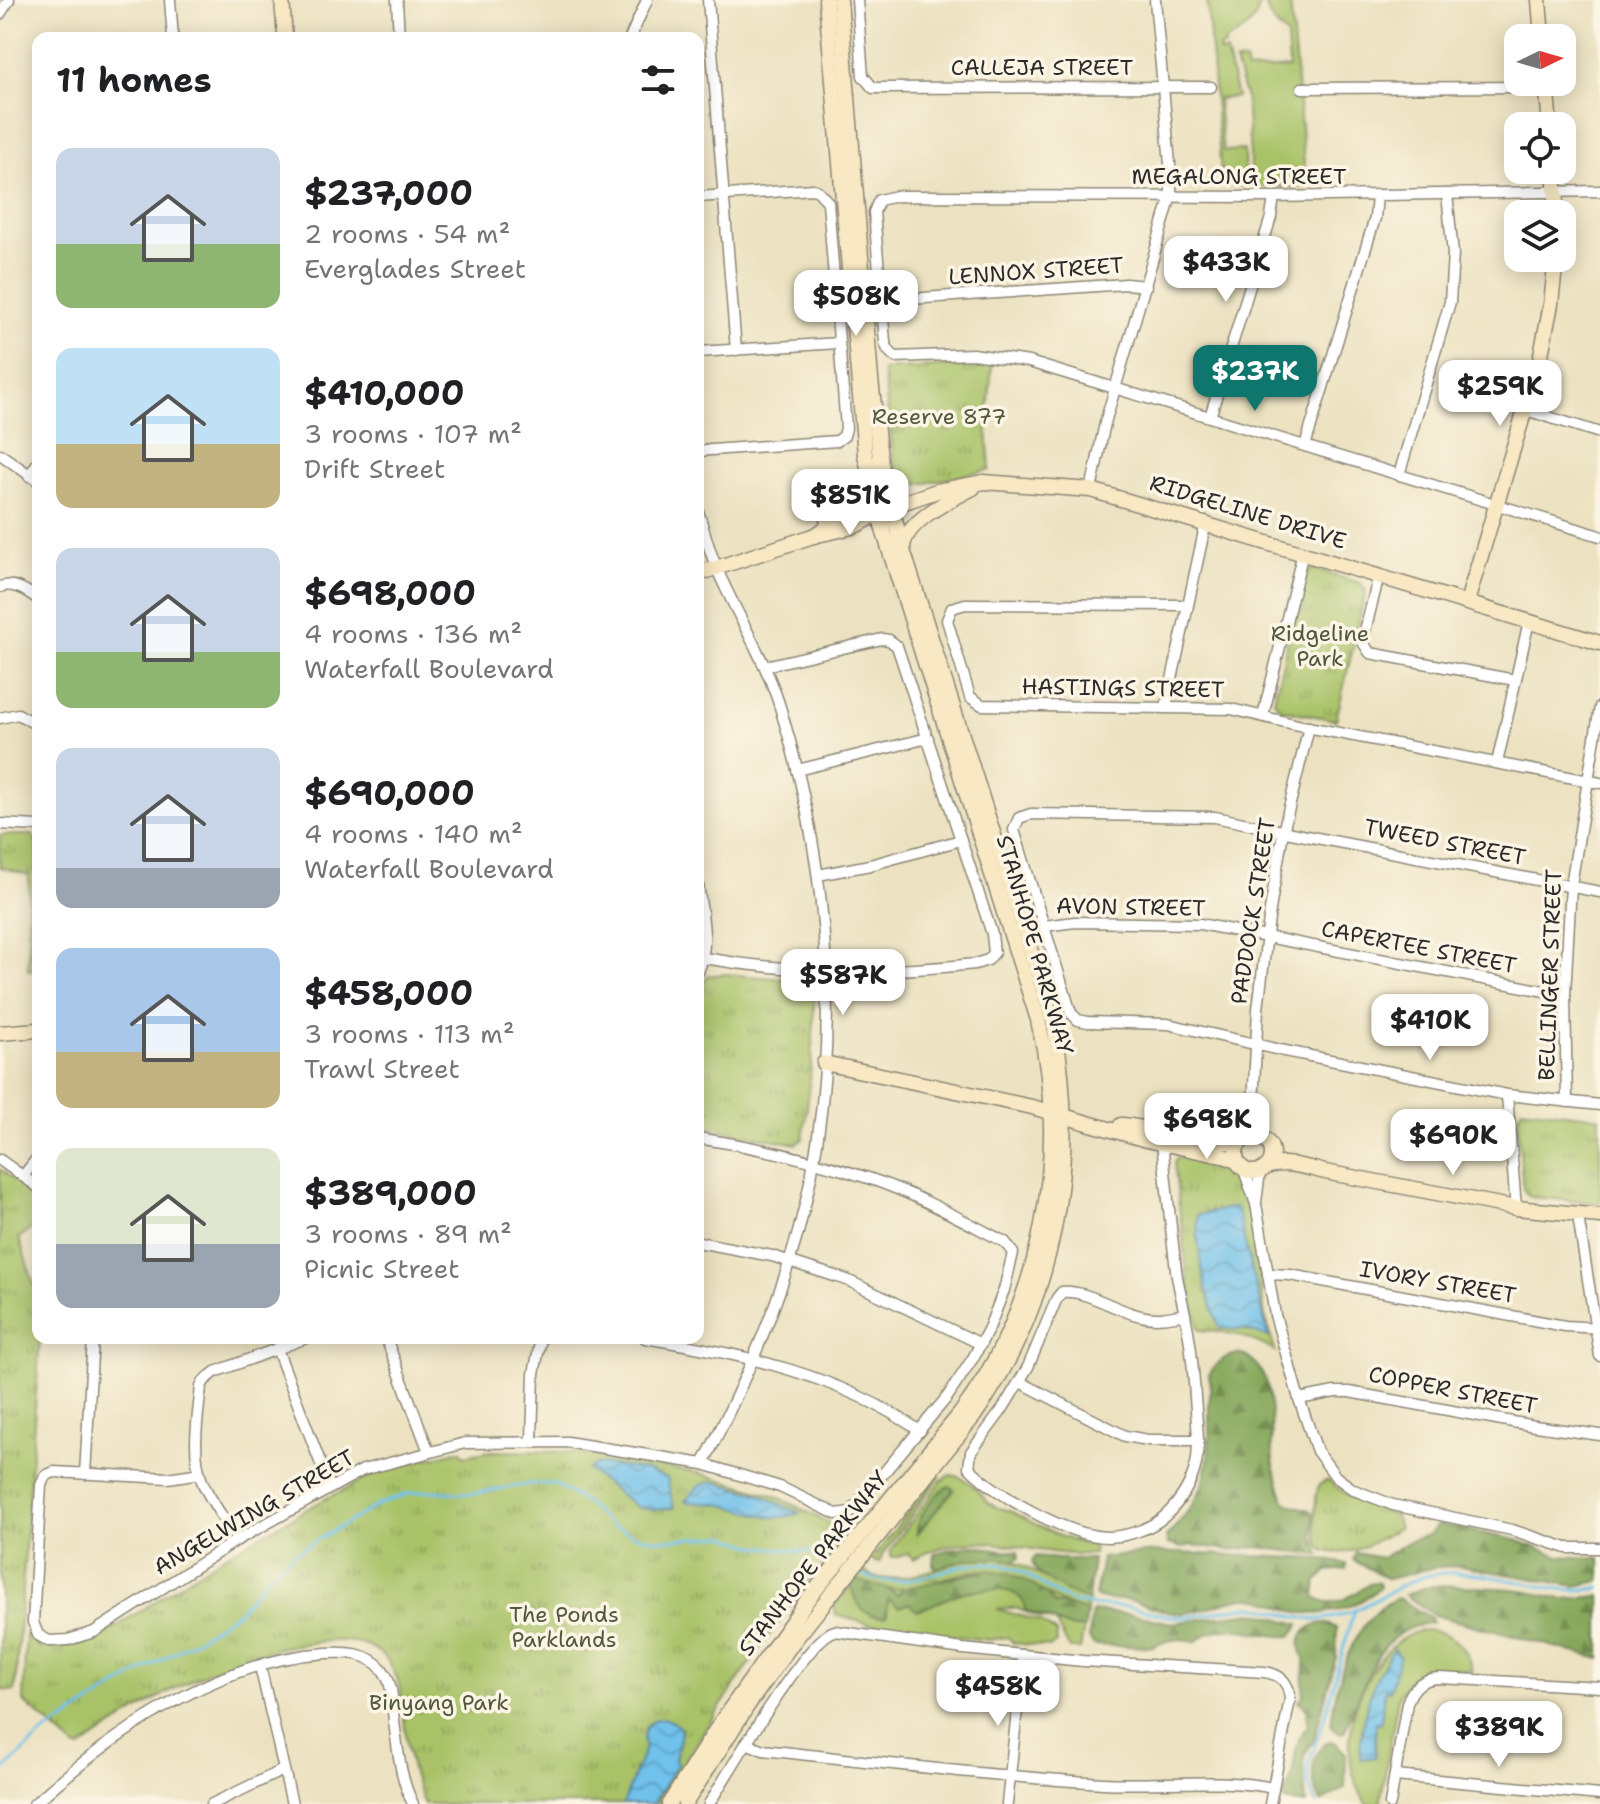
<!DOCTYPE html>
<html lang="en">
<head>
<meta charset="utf-8">
<style>
  body { margin:0; font-family:"Shantell Sans",sans-serif; background:#f6f6f6; color:#202124; height:100vh; display:flex; flex-direction:column; font-size:30px; white-space:nowrap }
  * { box-sizing:border-box; margin:0 }
  p { font-size:26px; color:#757577 }
  .icon { flex:none; width:44px; height:44px; fill:none; stroke:currentColor; stroke-width:2; stroke-linecap:round; stroke-linejoin:round }
  .map { position:relative; flex:1; overflow:hidden }
  .panel { position:absolute; left:32px; top:32px; width:672px; height:1312px; display:flex; flex-direction:column; background:#fff; border-radius:16px; box-shadow:0 4px 20px #0003 }
  .panel>* { flex:none }
  .needle { width:52px; rotate:85deg }
  .controls { position:absolute; left:1504px; top:24px; display:grid; gap:16px }
  .controls a { display:grid; place-items:center; width:72px; height:72px; border-radius:16px; background:#fff; box-shadow:0 4px 20px #0003; font-size:40px }
  .price { position:absolute; translate:-50% -68px; padding:0 18px; border-radius:16px; background:#fff; color:#222; font-size:26px; line-height:52px; filter:drop-shadow(0 2px 4px #0008) }
  .price::after { content:''; position:absolute; left:50%; top:48px; width:24px; height:18px; margin-left:-12px; background:inherit; clip-path:polygon(0 0,100% 0,50% 100%) }
  .price.current { background:#0f766e; color:#fff }
  ul { padding:0; list-style:none }
  li { display:flex; align-items:center; gap:24px; height:200px; padding:0 24px }
  li span { display:grid; place-items:center; flex:none; width:224px; height:160px; border-radius:16px; color:#555 }
  li>.icon { margin-inline-start:auto }
  span .icon { width:96px; height:96px; fill:#fffc; stroke-width:1 }
  li b { font-size:34px }
  h2 { display:flex; justify-content:space-between; align-items:center; height:96px; padding:0 24px; font-size:34px }
  .map>svg:first-child { display:block }
</style>
</head>
<body>
<div class="map">
<svg width="1600" height="1804" viewBox="0 0 1600 1804">
  <defs>
    <pattern id="forest-firs" width="22" height="20" patternUnits="userSpaceOnUse" patternTransform="scale(2)"><rect width="22" height="20" fill="#86a85c"/><path d="M5 1l3.5 6h-7zM16 11l3.5 6h-7z" fill="#6e894c"/></pattern>
    <pattern id="wetland-marsh" width="20" height="14" patternUnits="userSpaceOnUse" patternTransform="scale(2)"><rect width="20" height="14" fill="#a9c268"/><path d="M1 5h8M5 5V1M11 12h8M15 12V8" fill="none" stroke="#8a9e56"/></pattern>
    <pattern id="park-tufts" width="24" height="20" patternUnits="userSpaceOnUse" patternTransform="scale(2)"><rect width="24" height="20" fill="#a9c268"/><path d="M3 7l-1-3M5 7V3M7 7l1-3M15 17l-1-3M17 17v-4M19 17l1-3" fill="none" stroke="#8a9e56"/></pattern>
    <pattern id="water-waves" width="16" height="10" patternUnits="userSpaceOnUse" patternTransform="scale(2)"><rect width="16" height="10" fill="#70c1eb"/><path d="M0 5q4-4 8 0t8 0" fill="none" stroke="#5c9dbf"/></pattern>
  </defs>
  <rect width="100%" height="100%" fill="#fcf5e5"/>
  <filter id="ink" filterUnits="userSpaceOnUse"><feTurbulence type="fractalNoise" baseFrequency=".0125" numOctaves="2"/><feDisplacementMap in="SourceGraphic" scale="16" xChannelSelector="R" yChannelSelector="G"/><feConvolveMatrix kernelMatrix="1 2 1 2 8 2 1 2 1" color-interpolation-filters="sRGB"/></filter>
  <filter id="wash" filterUnits="userSpaceOnUse"><feTurbulence type="fractalNoise" baseFrequency=".006" numOctaves="4" result="noise"/><feDisplacementMap in="SourceGraphic" scale="32" xChannelSelector="R" yChannelSelector="G"/><feGaussianBlur stdDeviation="1.8" result="paint"/><feColorMatrix in="noise" values="0 0 0 0 0 0 0 0 0 0 0 0 0 0 0 0 0 1.4 0 .05"/><feComposite in="paint" operator="in"/></filter>
  <g filter="url(#wash)">
    <rect width="100%" height="100%" fill="#ece2c1"/>
    <!-- green -->
    <g fill="#a9c268" stroke="#6a764a" stroke-width="2">
      <path d="M1207,0h52c1,23 -16,31 -34,42v4l-6,2 1,5 6,-1 11,45 -19,2 5,52 21,-1 1,36 -23,-1z"/>
      <path d="M1265,0h25l16,187 -53,-1 -1,-4 -6,-83 -11,-37 10,-1 2,10 42,-3 -2,-32c-12,-11 -20,-19 -22,-36z"/>
      <path d="M938,1474l2,2 -58,79 -2,8 -9,-3z"/>
      <path d="M950,1475c19,1 29,18 39,28 6,6 15,5 23,9 26,14 52,29 82,34l-1,8c-71,3 -112,-31 -180,5l-5,-6 -9,4h-8v-8l51,-69z"/>
      <path d="M855,1580l65,6 114,-2 37,24 16,3 -7,38h-10l-15,-27c-7,-3 -14,-3 -20,-6 -17,-7 -18,-10 -38,-7l44,13 15,11 1,10 -7,4 -37,-4 -5,-6 -19,3 -63,-7 -58,-9 -32,-9 -2,-9z"/>
      <path d="M1423,1630c26,0 43,15 49,40 -31,-2 -60,-6 -74,28l-18,106h-14c-5,-11 -12,-23 -14,-35 -11,-48 20,-128 71,-139z"/>
    </g>
    <!-- forest -->
    <g fill="url(#forest-firs)" stroke="#586a44" stroke-width="2">
      <path d="M1240,1354c37,13 30,65 32,97 1,17 7,33 12,49l4,4 22,6 4,5 -1,21 7,19 -64,-8 -25,3 -40,-5 -9,3 -14,-4 -2,-7c42,-44 44,-65 43,-125 0,-13 3,-24 0,-37 7,-13 16,-20 31,-21z"/>
      <path d="M948,1486l6,3 -37,45c-1,-17 17,-39 31,-48z"/>
      <path d="M1438,1524l78,16 43,16 41,2v23l-24,5 -116,-20 -24,1 -48,12 -35,-19 3,-7 26,5 26,-16 22,-8z"/>
      <path d="M974,1546l44,6 1,6 -5,3 -45,-2 -33,9 -3,-3 1,-11 16,-5z"/>
      <path d="M1153,1552l170,7 23,5v5l-19,2 -10,10 -2,15c19,16 40,-3 57,-14l7,1 1,4c-21,20 -58,32 -86,24 -16,-5 -31,-14 -48,-13 -20,1 -40,13 -60,15 -21,2 -40,-11 -61,-13 -11,-1 -20,2 -30,-4l7,-38z"/>
      <path d="M1036,1556l21,3h36l-5,41c-17,-4 -52,-20 -56,-39z"/>
      <path d="M989,1570c25,3 52,12 65,34h9l24,7 -2,17c-14,1 -22,-2 -34,-8 -9,-5 -17,-4 -26,-10 0,-25 -43,-22 -60,-18 -17,4 -32,13 -48,19l-8,-8 -10,4 -11,-8 -1,16 -3,2c-20,0 -30,-14 -33,-33l4,-4c13,2 32,6 42,15l8,-7z"/>
      <path d="M1443,1585l70,4 51,10 36,-3v63l-166,-44 -29,-20 21,-8z"/>
      <path d="M1398,1598l33,20 1,5c-58,4 -67,66 -88,109l-5,1 -8,-7c4,-44 22,-110 67,-128z"/>
      <path d="M1092,1611l44,4 35,8 75,-10 16,1 38,10 -9,12c-33,3 -66,-21 -96,6l-13,-3 -16,2 -13,6 -59,-2 -5,-7z"/>
      <path d="M1325,1623l12,5 -1,29 -22,83 -9,15 -2,10 3,39 -21,-3 -2,-7c17,-18 5,-50 25,-68l-2,-12 2,-4 -9,-9 5,-6c-3,-12 1,-21 1,-33 0,-12 -2,-2 -4,-13 -3,-17 10,-25 24,-26z"/>
      <path d="M1329,1741l6,1 11,12 -1,34 -24,14c-11,-19 -13,-48 8,-61z"/>
    </g>
    <!-- wetland -->
    <path fill="url(#wetland-marsh)" stroke="#6a764a" stroke-width="2" d="M997,1558c37,5 57,33 91,42l-1,11c-34,-5 -56,-35 -91,-40 -35,-5 -69,19 -105,18 -13,-1 -24,-7 -36,-9l8,-10c21,22 77,-4 102,-10 11,-2 21,-2 32,-2z"/>
    <!-- park -->
    <g fill="url(#park-tufts)" stroke="#6a764a" stroke-width="2">
      <path d="M964,365h28l-5,62 3,43 -69,14h-16l-8,-8 -3,-13 -11,-93z"/>
      <path d="M1313,569l48,14 5,9 -30,128 -56,-11 -6,-9 30,-127z"/>
      <path d="M0,835h33l5,13v121l-10,1 1,-95 -29,-8z"/>
      <path d="M723,974l88,7 3,5c1,52 -4,102 -11,153l-7,5 -98,-18v-132l10,-18z"/>
      <path d="M1522,1108l78,9v86l-70,-6 -7,-8 -6,-72z"/>
      <path d="M1181,1157l51,12c20,14 28,117 33,146 3,12 7,24 10,36 -26,-14 -47,-20 -76,-21l-11,-48 -14,-119 2,-5z"/>
      <path d="M0,1169l38,29v26l-19,14 19,59 2,41 -25,353 -15,-1z"/>
      <path d="M461,1450l3,6 25,-5 82,1 128,21 77,23 71,36c-70,86 -130,179 -190,272h-233c-8,-18 -14,-39 -17,-59 -5,-27 -1,-58 -18,-82 -17,-24 -46,-24 -72,-21 -89,9 -166,56 -237,107l-5,-2 -52,-46 3,-68 13,14c26,2 45,-3 68,-14l110,-73 108,-61 56,-28z"/>
      <path d="M1328,1480l21,17 46,18 4,13c-24,13 -49,32 -77,22 -9,-12 -8,-52 -3,-65z"/>
    </g>
    <!-- water -->
    <g fill="url(#water-waves)" stroke="#4e768b" stroke-width="2">
      <path d="M1236,1207l33,130 -24,-7 -25,-2c-16,-37 -23,-73 -23,-113z"/>
      <path d="M603,1464l43,6 21,8 7,30 -20,2 -17,-3 -49,-37 7,-5z"/>
      <path d="M711,1481l48,13 40,19c-25,11 -51,-3 -76,-8 -12,-2 -25,-1 -38,-4l14,-15z"/>
      <path d="M1394,1649l6,7 -11,35 -4,-2 -4,34 -5,-1 -1,35 -15,2c1,-40 9,-77 34,-110z"/>
      <path d="M663,1718c30,8 13,25 12,43l3,2 -25,41h-30l22,-57c-5,-16 2,-27 18,-29z"/>
    </g>
    <g fill="none" stroke-linecap="round" stroke-linejoin="round">
      <!-- stream -->
      <g stroke="#70c1eb" stroke-width="3">
        <path d="M856,1572c54,27 89,-14 140,-8 32,3 52,31 81,39 16,4 33,2 49,4 19,2 39,11 59,10 22,-2 44,-10 66,-10 24,1 46,14 71,12 44,-3 76,-43 123,-46 53,-3 102,24 155,15"/>
        <path d="M0,1774l40,-38 77,-50 79,-46 44,-30 24,-30 29,-26 85,-49 32,-12 22,-2 40,3 58,-10h24l28,16 27,24 27,12 22,4 67,-4 28,10 63,7 19,8"/>
        <path d="M1316,1804l-8,-21v-18l16,-45 29,-107"/>
      </g>
    </g>
  </g>
  <g filter="url(#ink)">
    <g fill="none" stroke-linecap="round" stroke-linejoin="round">
      <defs>
        <g id="street">
          <path d="M170,0l3,38"/>
          <path d="M397,0l2,38"/>
          <path d="M708,0l28,350"/>
          <path d="M857,0l6,76 10,12 338,-1"/>
          <path d="M0,14l9,-14"/>
          <path d="M630,38l17,-38"/>
          <path d="M1302,88l244,-1"/>
          <path d="M1600,191l-326,6 -377,-1 -18,4 -5,12 11,130 3,8 7,7 78,-3 56,8 571,174"/>
          <path d="M698,197l115,-8 5,2 10,11 18,226 -2,8 -7,5 -139,10"/>
          <path d="M881,301l245,-17 20,2"/>
          <path d="M698,352l141,-9"/>
          <path d="M1526,410l74,23"/>
          <path d="M1210,417l61,-200 3,-20"/>
          <path d="M1305,446l70,-228 2,-23"/>
          <path d="M0,454l38,27"/>
          <path d="M1399,475l51,-173 3,-48 -6,-60"/>
          <path d="M29,476l9,-14"/>
          <path d="M1091,490l14,-67 66,-227v-21l-16,-175"/>
          <path d="M698,511c6,19 11,39 19,58 20,47 48,89 63,138 55,178 66,377 9,556 -22,70 -52,135 -86,201"/>
          <path d="M1379,575l-15,60v9l6,9 145,27"/>
          <path d="M0,587c14,-5 27,4 38,12"/>
          <path d="M1187,605l-222,-1 -13,4 -5,12 23,77 12,8 249,4 71,17 298,57"/>
          <path d="M1166,707l40,-185"/>
          <path d="M1263,716l40,-164"/>
          <path d="M0,718l18,-4 17,10"/>
          <path d="M1497,763l32,-142"/>
          <path d="M797,770l131,-32"/>
          <path d="M0,824l38,2"/>
          <path d="M818,875l52,-10 91,-25"/>
          <path d="M698,883c3,29 12,62 0,89"/>
          <path d="M1600,892l-299,-57 -86,-18 -184,-3 -12,4 -5,12 57,183 7,7 10,2 80,2 112,26 227,45 93,10"/>
          <path d="M1044,926l31,-4 125,2 365,71"/>
          <path d="M704,958c90,16 180,16 271,6l13,-4 6,-7 -2,-19 -95,-288 -8,-6 -7,-1 -117,27"/>
          <path d="M1507,1095l9,113"/>
          <path d="M1567,1102l-2,-107 6,-110 29,-178"/>
          <path d="M1254,1106l11,33"/>
          <path d="M1245,1138l8,-34 5,-95 12,-99 13,-78 26,-105"/>
          <path d="M1162,1143c5,45 9,90 15,134 4,20 9,39 12,60 4,24 5,48 7,73 1,18 4,36 0,54 -5,21 -16,38 -31,52 -15,13 -36,20 -56,21 -39,0 -115,-42 -140,-70l2,-15 31,-42 26,-43 29,-69 5,-6c26,-2 54,19 79,24 14,4 29,1 44,-2"/>
          <path d="M0,1160l38,27"/>
          <path d="M1243,1167l13,37 19,111 24,84 18,52 19,26 18,13 39,15 119,25 55,18h33"/>
          <path d="M24,1175l14,-18"/>
          <path d="M1256,1202l4,-31"/>
          <path d="M1578,1216l22,140"/>
          <path d="M698,1242l74,14 75,24 134,64"/>
          <path d="M1268,1274l22,1 275,51 35,2"/>
          <path d="M386,1338l43,114"/>
          <path d="M645,1338c97,16 192,36 275,93"/>
          <path d="M277,1349l53,139"/>
          <path d="M1020,1382l105,54 23,4h50"/>
          <path d="M1299,1399l36,-7h14l186,34 65,9"/>
          <path d="M532,1441l2,-67 7,-36"/>
          <path d="M200,1473l-32,5 -114,-6 -9,4 -4,9 -8,137 5,13 11,6 19,-1 26,-8 143,-92 126,-70 102,-27 102,-1 136,22 77,23 56,27 15,-2 97,-116 25,-38 16,-30 15,-38 9,-37 -8,-11c-43,-22 -87,-47 -134,-63 -57,-19 -114,-32 -173,-41"/>
          <path d="M85,1474l8,-136"/>
          <path d="M237,1540c-11,-19 -27,-39 -35,-59 -11,-27 -4,-66 -1,-94l3,-6 11,-9 91,-34"/>
          <path d="M260,1666l32,138"/>
          <path d="M746,1743l17,7c113,12 226,26 340,33 54,3 118,-6 170,5"/>
          <path d="M1395,1776l205,19"/>
          <path d="M34,1804c79,-71 182,-144 292,-151 20,-1 41,-1 56,16 12,15 10,35 12,53 4,28 6,56 19,82"/>
          <path d="M212,1804l71,-34"/>
          <path d="M709,1804c18,-29 99,-168 126,-173l128,18 120,12 181,11c16,2 25,10 26,27l-20,105"/>
          <path d="M1007,1804l16,-149"/>
          <path d="M1390,1804l17,-101c6,-17 16,-25 33,-25l160,9"/>
        </g>
        <g id="secondary">
          <path d="M282,0l3,38"/>
          <path d="M1539,0l3,38"/>
          <path d="M1546,82l4,44"/>
          <path d="M1554,170l3,44"/>
          <path d="M827,520l32,-24 12,-15"/>
          <path d="M814,536l21,-14 31,-11h12l59,-20 47,-9 107,8 509,153"/>
          <path d="M903,547c3,-27 49,-48 70,-59"/>
          <path d="M698,574c37,-12 75,-25 112,-37 24,-8 49,-6 68,-26"/>
          <path d="M1467,602l73,-242 11,-56 5,-46"/>
          <path d="M0,1033l38,-3"/>
          <path d="M824,1063l208,44 115,33 80,17 11,5"/>
          <path d="M1121,1125c41,2 81,25 122,15"/>
          <circle cx="1254" cy="1154" r="18"/>
          <path d="M1266,1167c20,-7 39,0 59,5l191,36 84,8"/>
          <path d="M669,1804l52,-82 87,-123 152,-185c82,-109 110,-261 78,-394l-154,-487 -19,-78 -39,-455"/>
          <path d="M685,1804l63,-99 45,-63 181,-226c82,-116 105,-254 80,-392l-151,-474 -22,-83 -10,-88 -31,-379"/>
        </g>
      </defs>
      <!-- street casing -->
      <use href="#street" stroke="#8c8676" stroke-width="13"/>
      <!-- secondary casing -->
      <use href="#secondary" stroke="#8c8676" stroke-width="17"/>
      <!-- street -->
      <use href="#street" stroke="#fff" stroke-width="10"/>
      <!-- secondary -->
      <use href="#secondary" stroke="#f8e8c3" stroke-width="14"/>
    </g>
  </g>
  <g text-anchor="middle" dominant-baseline="central" stroke-width="7" stroke-linejoin="round" paint-order="stroke">
    <!-- street labels -->
    <g font-size="22" fill="#2b2b2b" stroke="#fcf5e5">
      <text x="1042" y="67">CALLEJA STREET</text>
      <text x="1239" y="176">MEGALONG STREET</text>
      <text transform="translate(1036 271) rotate(-4)">LENNOX STREET</text>
      <text transform="translate(1248 512) rotate(17)">RIDGELINE DRIVE</text>
      <text transform="translate(1123 688) rotate(1)">HASTINGS STREET</text>
      <text transform="translate(1445 842) rotate(11)">TWEED STREET</text>
      <text transform="translate(1131 907) rotate(1)">AVON STREET</text>
      <text transform="translate(1253 911) rotate(-81)">PADDOCK STREET</text>
      <text transform="translate(1035 945) rotate(74)">STANHOPE PARKWAY</text>
      <text transform="translate(1419 947) rotate(11)">CAPERTEE STREET</text>
      <text transform="translate(1550 975) rotate(-88)">BELLINGER STREET</text>
      <text transform="translate(1438 1282) rotate(10)">IVORY STREET</text>
      <text transform="translate(1453 1390) rotate(11)">COPPER STREET</text>
      <text transform="translate(254 1512) rotate(-30)">ANGELWING STREET</text>
      <text transform="translate(813 1563) rotate(-52)">STANHOPE PARKWAY</text>
    </g>
    <!-- park labels -->
    <g font-size="22" fill="#51583d" stroke="#fcf5e5">
      <text x="939" y="416">Reserve 877</text>
      <text x="1320" y="633">Ridgeline<tspan x="1320" dy="25">Park</tspan></text>
      <text x="564" y="1614">The Ponds<tspan x="564" dy="25">Parklands</tspan></text>
      <text x="439" y="1702">Binyang Park</text>
    </g>
  </g>
</svg>
<div class="controls">
<a><svg class="needle" viewBox="-14 -14 28 28"><path d="M0-13l5 13h-10z" fill="#e53935"/><path d="M0 13l5-13h-10z" fill="#757577"/></svg></a>
<a><svg class="icon" aria-label="locate" viewBox="0 0 24 24"><circle cx="12" cy="12" r="6"/><path d="M12 2v4M12 18v4M2 12h4M18 12h4"/></svg></a>
<a><svg class="icon" aria-label="layers" viewBox="0 0 24 24"><path d="M12 4l9 5-9 5-9-5zM3 14l9 5 9-5"/></svg></a>
</div>
<b class="price" style="left:1226px;top:304px">$433K</b>
<b class="price" style="left:856px;top:338px">$508K</b>
<b class="price current" style="left:1255px;top:413px">$237K</b>
<b class="price" style="left:1500px;top:428px">$259K</b>
<b class="price" style="left:850px;top:537px">$851K</b>
<b class="price" style="left:843px;top:1017px">$587K</b>
<b class="price" style="left:1430px;top:1062px">$410K</b>
<b class="price" style="left:1207px;top:1161px">$698K</b>
<b class="price" style="left:1453px;top:1177px">$690K</b>
<b class="price" style="left:998px;top:1728px">$458K</b>
<b class="price" style="left:1499px;top:1769px">$389K</b>
<section class="panel">
<h2>11 homes<svg class="icon" aria-label="filters" viewBox="0 0 24 24"><path d="M4 7h16M4 17h16"/><circle cx="9" cy="7" r="2"/><circle cx="15" cy="17" r="2"/></svg></h2>
<ul>
<li><span style="background:linear-gradient(#c9d6e8 60%,#8fb573 0)"><svg class="icon" aria-label="home" viewBox="0 0 24 24"><path d="M3 11l9-7 9 7M6 9v11h12V9"/></svg></span><div><b>$237,000</b><p>2 rooms · 54 m²</p><p>Everglades Street</p></div></li>
<li><span style="background:linear-gradient(#bfe0f5 60%,#c2b280 0)"><svg class="icon" aria-label="home" viewBox="0 0 24 24"><path d="M3 11l9-7 9 7M6 9v11h12V9"/></svg></span><div><b>$410,000</b><p>3 rooms · 107 m²</p><p>Drift Street</p></div></li>
<li><span style="background:linear-gradient(#c9d6e8 65%,#8fb573 0)"><svg class="icon" aria-label="home" viewBox="0 0 24 24"><path d="M3 11l9-7 9 7M6 9v11h12V9"/></svg></span><div><b>$698,000</b><p>4 rooms · 136 m²</p><p>Waterfall Boulevard</p></div></li>
<li><span style="background:linear-gradient(#c9d6e8 75%,#9aa5b1 0)"><svg class="icon" aria-label="home" viewBox="0 0 24 24"><path d="M3 11l9-7 9 7M6 9v11h12V9"/></svg></span><div><b>$690,000</b><p>4 rooms · 140 m²</p><p>Waterfall Boulevard</p></div></li>
<li><span style="background:linear-gradient(#a9c7e8 65%,#c2b280 0)"><svg class="icon" aria-label="home" viewBox="0 0 24 24"><path d="M3 11l9-7 9 7M6 9v11h12V9"/></svg></span><div><b>$458,000</b><p>3 rooms · 113 m²</p><p>Trawl Street</p></div></li>
<li><span style="background:linear-gradient(#dfe7d0 60%,#9aa5b1 0)"><svg class="icon" aria-label="home" viewBox="0 0 24 24"><path d="M3 11l9-7 9 7M6 9v11h12V9"/></svg></span><div><b>$389,000</b><p>3 rooms · 89 m²</p><p>Picnic Street</p></div></li>
</ul>
</section>
</div>
</body>
</html>
